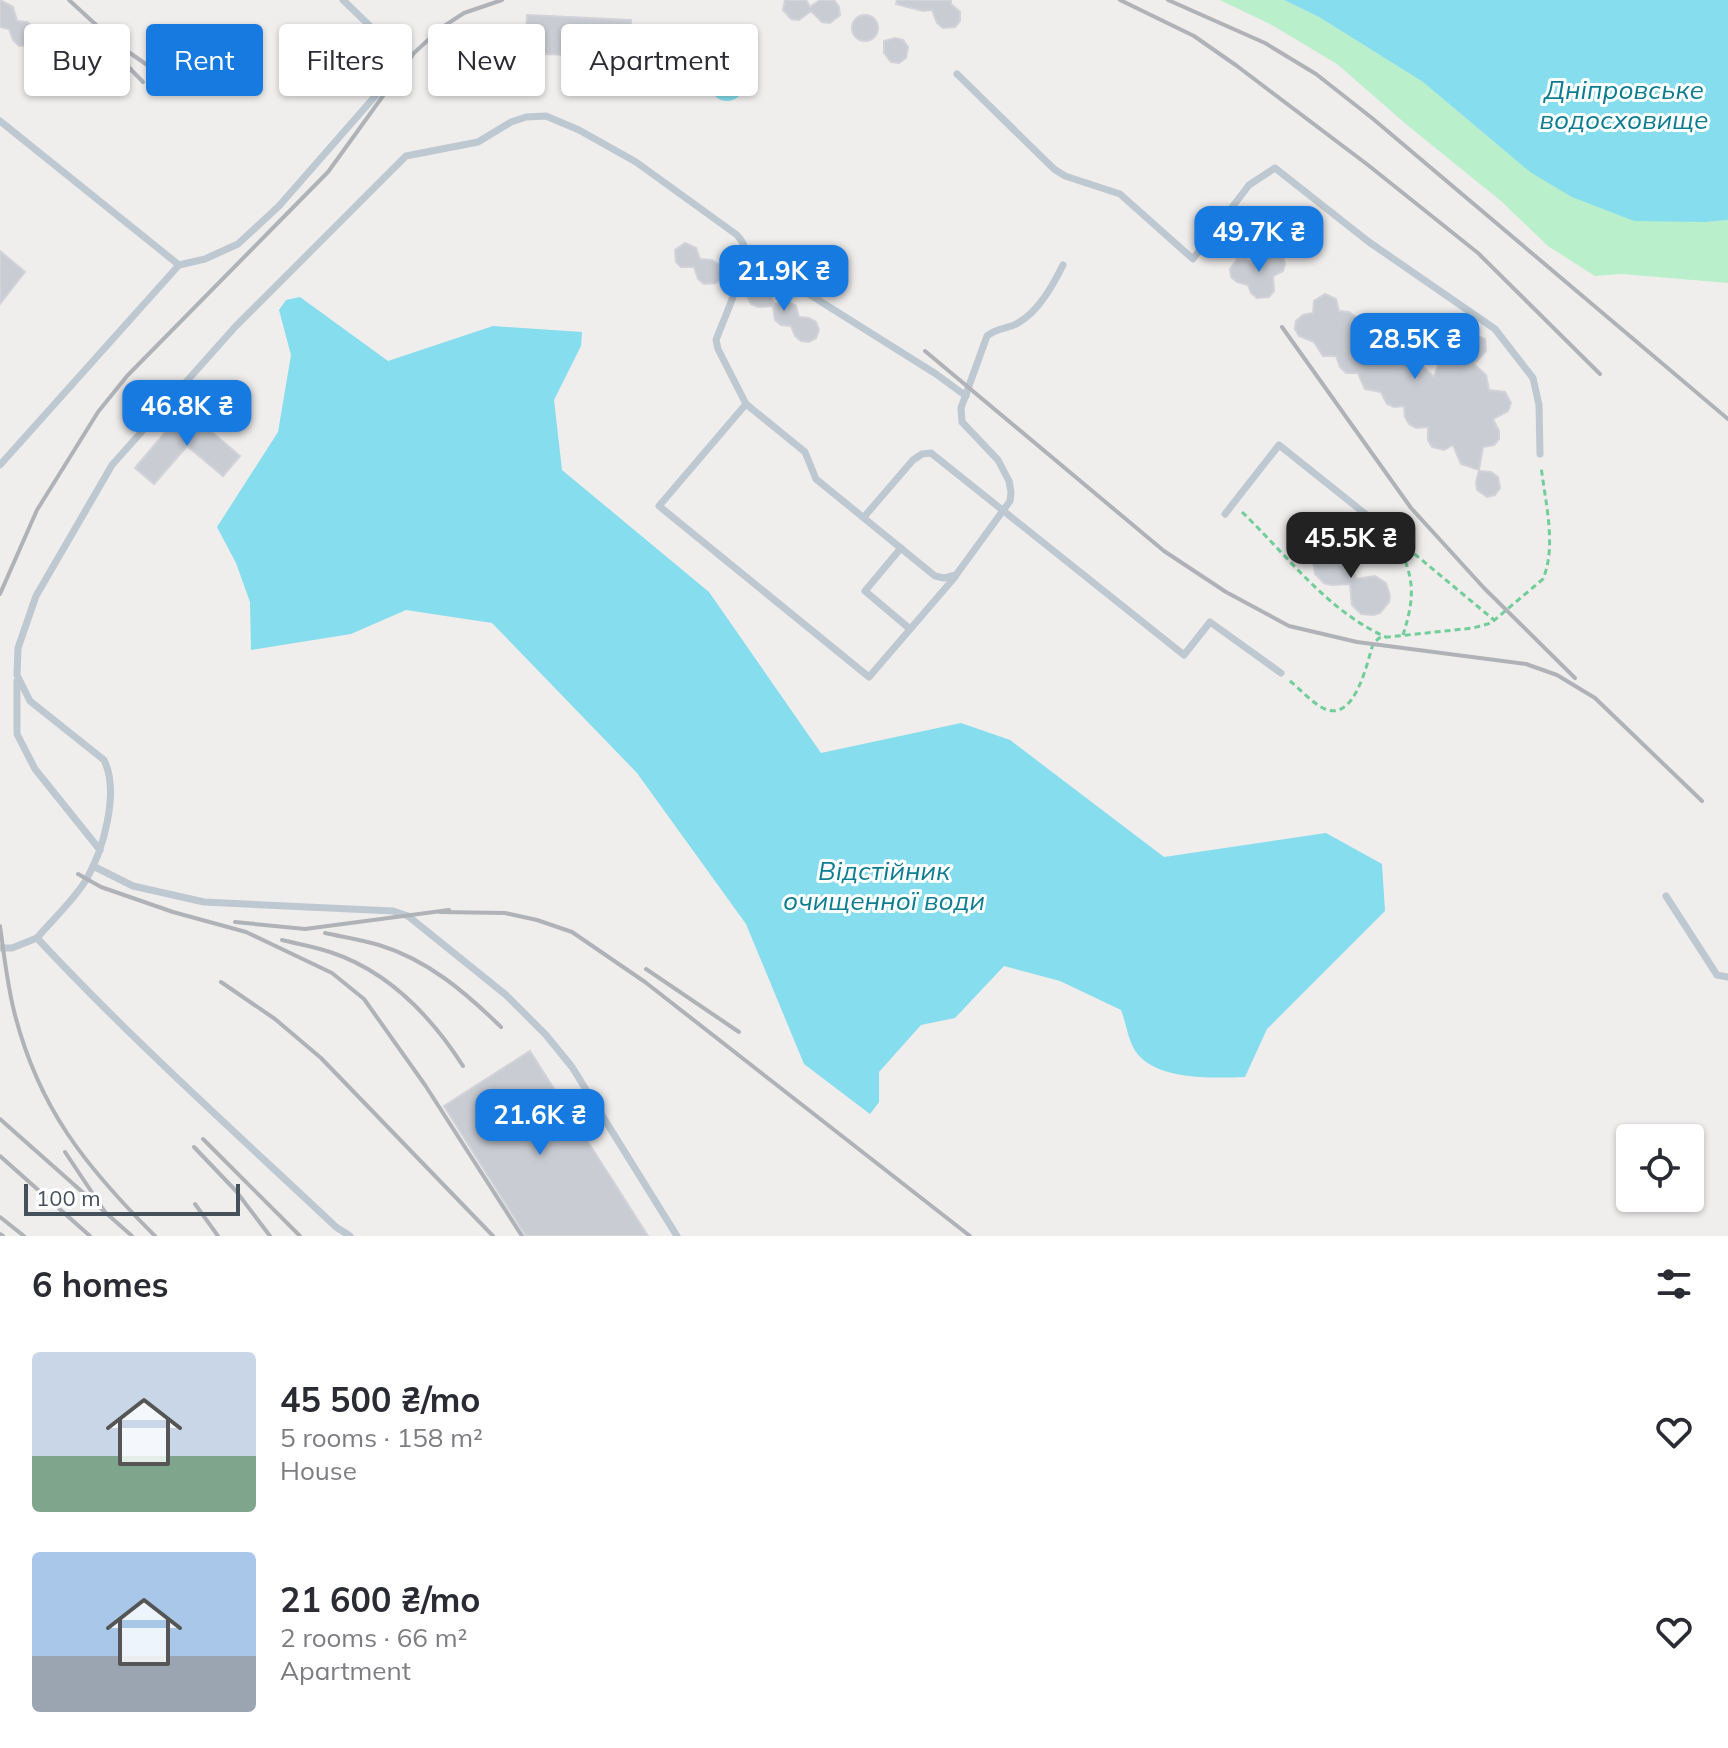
<!DOCTYPE html>
<html lang="en">
<head>
<meta charset="utf-8">
<style>
  body { margin:0; font-family:Mulish,sans-serif; background:#f2f2f3; color:#2b2b33; height:100vh; display:flex; flex-direction:column; font-size:30px; white-space:nowrap }
  * { box-sizing:border-box; margin:0 }
  p { font-size:26px; color:#7c7c81 }
  .icon { flex:none; width:44px; height:44px; fill:none; stroke:currentColor; stroke-width:2; stroke-linecap:round; stroke-linejoin:round }
  .map { position:relative; height:1236px; overflow:hidden }
  .details { display:flex; flex-direction:column; background:#fff; flex:1 }
  .details>* { flex:none }
  .hud { position:absolute; left:24px; top:24px; width:800px; height:72px; display:flex; gap:16px }
  .controls { position:absolute; left:1616px; top:1124px; display:grid; gap:16px }
  .controls a { display:grid; place-items:center; width:88px; height:88px; border-radius:8px; background:#fff; box-shadow:0 2px 6px #0004; font-size:40px }
  .scale { position:absolute; left:24px; bottom:20px; width:216px; box-sizing:border-box; padding-left:8px; border:4px solid #45515a; border-top:0; font-size:22px; line-height:28px; white-space:nowrap; color:#45515a; -webkit-text-stroke:6px #fff; paint-order:stroke }
  .price { position:absolute; translate:-50% -68px; padding:0 18px; border-radius:16px; background:#167ae0; color:#fff; font-size:26px; line-height:52px; filter:drop-shadow(0 2px 4px #0008) }
  .price::after { content:''; position:absolute; left:50%; top:48px; width:24px; height:18px; margin-left:-12px; background:inherit; clip-path:polygon(0 0,100% 0,50% 100%) }
  .price.active { background:#222; color:#fff }
  ul { padding:0; list-style:none }
  li { display:flex; align-items:center; gap:24px; height:200px; padding:0 32px }
  li span { display:grid; place-items:center; flex:none; width:224px; height:160px; border-radius:8px; color:#555 }
  li>.icon { margin-inline-start:auto }
  span .icon { width:96px; height:96px; fill:#fffc; stroke-width:1 }
  li b { font-size:34px }
  h2 { display:flex; justify-content:space-between; align-items:center; height:96px; padding:0 32px; font-size:34px }
  .tag { padding:0 28px; border-radius:8px; background:#fff; box-shadow:0 2px 6px #0004; font-size:28px; line-height:72px }
  .tag.active { background:#167ae0; color:#fff }
  .map>svg:first-child { display:block }
</style>
</head>
<body>
<div class="map">
<svg width="1728" height="1236" viewBox="0 0 1728 1236">
  <rect width="100%" height="100%" fill="#f0eded"/>
  <!-- green -->
  <path fill="#b9efcb" d="M1220,0h64l35,17 104,65 107,90 176,50 22,-2v63l-106,-9 -27,2 -47,-30 -47,-45 -94,-76 -70,-61 -65,-39z"/>
  <!-- water -->
  <g fill="#86dded">
    <path d="M1284,0h444v220l-22,2 -72,-1 -62,-24 -42,-25 -107,-90 -104,-65z"/>
    <circle cx="727" cy="84" r="17"/>
    <path d="M300,297l88,64 105,-35 89,6 -1,14 -27,54 8,70 147,122 112,161 140,-30 49,17 154,117 162,-24 56,31 3,47 -118,118 -22,48c-32,1 -88,4 -109,-25 -8,-11 -10,-30 -15,-42l-61,-29 -56,-15 -49,52 -34,7 -42,47v30l-9,12 -66,-50 -58,-140 -109,-151 -145,-150 -86,-13 -55,24 -100,16 -1,-48 -14,-39 -19,-36 61,-95 13,-77 -12,-45 7,-10z"/>
  </g>
  <!-- building -->
  <g fill="#c9ccd2" stroke="#d1d3d9" stroke-width="2">
    <path d="M0,0l13,7 4,14 10,1 7,5 3,7 -6,11 -12,1 -6,-6 -4,-11 -9,-2z"/>
    <path d="M785,0h21l4,7 10,-7h14l5,7 1,8 -10,8 -8,-1 -11,-11 -12,9 -8,-1 -8,-9z"/>
    <path d="M897,0h54v4l9,8v9l-5,6 -12,1 -6,-5 -5,-13 -9,1 -27,-7z"/>
    <path d="M527,15l104,5 -2,38 -104,-5z"/>
    <circle cx="865" cy="28" r="13"/>
    <path d="M895,38l8,2 5,7 -2,11 -7,5 -8,-1 -7,-9v-12z"/>
    <path d="M685,243l11,5 4,11 12,1 7,5 2,12 -5,6 -12,1 -6,-5 -4,-12h-13l-5,-5 -1,-12z"/>
    <path d="M0,251l25,21 -25,32z"/>
    <path d="M1276,251l7,5 2,8 -2,7 -10,5 1,15 -5,6 -12,1 -6,-5 -3,-8 -11,-3 -6,-5 -1,-8 7,-10h8l12,5 11,-12z"/>
    <path d="M758,282l11,5 4,17 16,-2 7,4 3,11 10,1 7,4 3,8 -3,8 -7,4 -8,-1 -6,-5 -4,-10 -10,-1 -6,-5 -2,-14 -15,1 -7,-3 -5,-11 4,-8z"/>
    <path d="M1325,294l11,5 3,12 10,1 7,5 3,11 17,2 5,7 1,9 16,3 8,12 14,3 14,13 7,-20 8,-3 10,1 7,-17 8,-3 11,4 1,12 -12,13 12,11 3,15 16,2 6,11 -3,8 -15,8 6,12v8l-5,6 -11,2 -4,23 -18,-6 -8,-19 -9,5 -12,-3 -4,-7v-13l-12,1 -7,-4 -4,-7 -1,-11 -10,1 -7,-3 -6,-12 -16,-3 -7,-16h-12l-6,-6 -4,-11h-13l-9,-14 -15,-6 -4,-7 1,-8 7,-6 10,-2 1,-12z"/>
    <path d="M185,409l55,47 -17,20 -36,-30 -33,38 -19,-16z"/>
    <path d="M1479,471l12,1 7,5 2,11 -5,7 -8,2 -10,-7 -1,-8z"/>
    <path d="M1332,544l12,4 5,4 7,27 19,-3 11,7 4,13 -1,6 -9,11 -6,2 -13,-1 -9,-9 -2,-21 -19,1 -7,-2 -9,-9 -2,-13 3,-6 4,-5z"/>
    <path d="M530,1051l118,185h-122l-82,-130z"/>
  </g>
  <g fill="none" stroke-linecap="round" stroke-linejoin="round">
    <!-- path -->
    <g stroke="#71cd9a" stroke-width="3" stroke-dasharray="6 4" stroke-linecap="butt">
      <path d="M1242,512c45,43 85,99 144,125"/>
      <path d="M1399,541l95,79"/>
      <path d="M1397,543c18,35 18,54 6,92"/>
      <path d="M1290,681c10,8 23,23 35,28 30,13 42,-46 48,-65l6,-6 94,-10 18,-5 52,-44c14,-33 2,-78 -2,-113"/>
    </g>
    <!-- lane -->
    <g stroke="#bdc8d0" stroke-width="7">
      <path d="M957,74l97,95 11,7 55,18 73,65 56,-74 26,-17 94,74 126,87 38,49 6,27 1,49"/>
      <path d="M0,121l179,144 -179,200"/>
      <path d="M745,254l191,120 30,22"/>
      <path d="M179,265l26,-6 33,-15 41,-38 98,-112 19,-28 1,-14 -54,-52"/>
      <path d="M746,404l-87,102 210,171 86,-100"/>
      <path d="M1225,514l54,-69 114,91"/>
      <path d="M864,517l49,-57 9,-6 9,-1 253,202 26,-33 71,51"/>
      <path d="M901,548l-36,43 45,38"/>
      <path d="M17,681v53l18,35 65,81"/>
      <path d="M93,866l40,20 71,16 189,9 15,5 98,79 40,40 26,32 105,169"/>
      <path d="M1666,896l51,79 11,2"/>
      <path d="M0,948h12l25,-10"/>
      <path d="M350,1236l-14,-9c-101,-95 -205,-188 -299,-289 16,-19 36,-37 49,-58 17,-29 34,-88 18,-120l-74,-59 -13,-26 1,-27 18,-52 76,-131 123,-138 171,-171 72,-14 33,-20 15,-5 20,-1 33,14 57,32 101,73c3,4 6,7 7,11 5,18 -21,75 -28,94l2,9 28,55 59,48 11,27 119,97 9,2 12,-3 54,-74 1,-9 -2,-11 -11,-21 -36,-38 -1,-14 26,-72c10,-8 21,-7 31,-13 21,-12 35,-38 45,-58"/>
    </g>
    <!-- rail -->
    <g stroke="#afb3b7" stroke-width="4">
      <path d="M69,0l48,44 59,41"/>
      <path d="M1120,0l74,36 43,30 131,99 110,88 122,121"/>
      <path d="M1168,0l97,43 51,31 56,44 356,301"/>
      <path d="M112,50l31,32"/>
      <path d="M1282,327l129,181 73,80 91,90"/>
      <path d="M925,351l239,200 62,41 63,34 68,16 169,22 31,11 38,23 107,103"/>
      <path d="M0,594l37,-84 61,-98 29,-36 201,-204 86,-119 27,-25 23,-15 38,-13"/>
      <path d="M78,874l23,13 72,25 73,20 86,41 32,26 61,86 97,151"/>
      <path d="M440,912l65,1 32,7 35,12 73,50 325,254"/>
      <path d="M235,922l70,7 144,-19"/>
      <path d="M0,926c4,28 7,57 14,85 24,97 72,156 141,225"/>
      <path d="M325,933c18,4 37,7 54,12 49,15 86,47 122,82"/>
      <path d="M282,940c16,4 33,7 48,12 58,19 101,64 133,114"/>
      <path d="M646,969l93,63"/>
      <path d="M221,982l54,37 46,39 172,178"/>
      <path d="M0,1119l132,117"/>
      <path d="M203,1139l97,97"/>
      <path d="M194,1147l42,44 34,45"/>
      <path d="M65,1152l40,60"/>
      <path d="M0,1156l90,80"/>
      <path d="M195,1204l23,32"/>
      <path d="M0,1217l24,19"/>
      <path d="M0,1234l3,2"/>
    </g>
  </g>
  <g text-anchor="middle" dominant-baseline="central" stroke-width="6" stroke-linejoin="round" paint-order="stroke">
    <!-- water labels -->
    <g font-size="26" font-style="italic" fill="#0b7d91" stroke="#fff">
      <text x="1624" y="89">Дніпровське<tspan x="1624" dy="30">водосховище</tspan></text>
      <text x="884" y="870">Відстійник<tspan x="884" dy="30">очищенної води</tspan></text>
    </g>
  </g>
</svg>
<div class="controls">
<a><svg class="icon" aria-label="locate" viewBox="0 0 24 24"><circle cx="12" cy="12" r="6"/><path d="M12 2v4M12 18v4M2 12h4M18 12h4"/></svg></a>
</div>
<div class="scale">100 m</div>
<b class="price" style="left:1259px;top:274px">49.7K ₴</b>
<b class="price" style="left:784px;top:313px">21.9K ₴</b>
<b class="price" style="left:1415px;top:381px">28.5K ₴</b>
<b class="price" style="left:187px;top:448px">46.8K ₴</b>
<b class="price active" style="left:1351px;top:580px">45.5K ₴</b>
<b class="price" style="left:540px;top:1157px">21.6K ₴</b>
<div class="hud">
<a class="tag">Buy</a>
<a class="tag active">Rent</a>
<a class="tag">Filters</a>
<a class="tag">New</a>
<a class="tag">Apartment</a>
</div>
</div>
<section class="details">
<h2>6 homes<svg class="icon" aria-label="filters" viewBox="0 0 24 24"><path d="M4 7h16M4 17h16"/><circle cx="9" cy="7" r="2"/><circle cx="15" cy="17" r="2"/></svg></h2>
<ul>
<li><span style="background:linear-gradient(#c9d6e8 65%,#7fa58c 0)"><svg class="icon" aria-label="home" viewBox="0 0 24 24"><path d="M3 11l9-7 9 7M6 9v11h12V9"/></svg></span><div><b>45 500 ₴/mo</b><p>5 rooms · 158 m²</p><p>House</p></div><svg class="icon" aria-label="heart" viewBox="0 0 24 24"><path d="M12 20l-8-8c-3-5 5-10 8-4 3-6 11-1 8 4z"/></svg></li>
<li><span style="background:linear-gradient(#a9c7e8 65%,#9aa5b1 0)"><svg class="icon" aria-label="home" viewBox="0 0 24 24"><path d="M3 11l9-7 9 7M6 9v11h12V9"/></svg></span><div><b>21 600 ₴/mo</b><p>2 rooms · 66 m²</p><p>Apartment</p></div><svg class="icon" aria-label="heart" viewBox="0 0 24 24"><path d="M12 20l-8-8c-3-5 5-10 8-4 3-6 11-1 8 4z"/></svg></li>
</ul>
</section>
</body>
</html>
